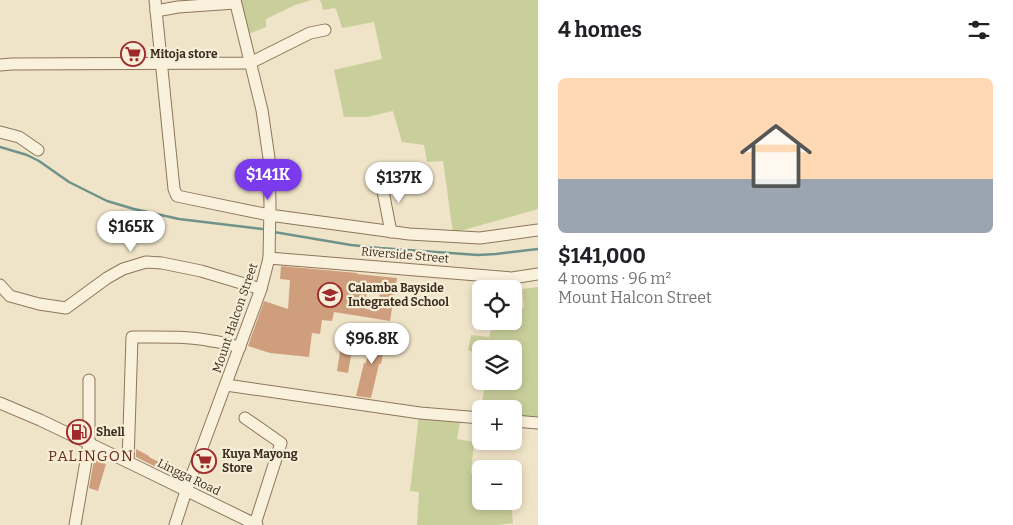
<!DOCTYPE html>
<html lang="en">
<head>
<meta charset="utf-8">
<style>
  body { margin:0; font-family:Bitter,serif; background:#f2f2f2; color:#202124; height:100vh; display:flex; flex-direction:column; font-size:19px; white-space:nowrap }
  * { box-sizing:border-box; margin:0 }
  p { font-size:16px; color:#757577 }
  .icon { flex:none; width:28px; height:28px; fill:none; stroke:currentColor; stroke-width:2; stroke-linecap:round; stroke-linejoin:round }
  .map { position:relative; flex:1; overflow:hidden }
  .panel { display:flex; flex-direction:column; background:#fff; width:475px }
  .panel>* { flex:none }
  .buttons { position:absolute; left:472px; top:280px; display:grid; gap:10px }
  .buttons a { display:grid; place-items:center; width:50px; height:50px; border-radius:8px; background:#fff; box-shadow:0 2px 8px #0003; font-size:25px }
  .price { position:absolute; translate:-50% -42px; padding:0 11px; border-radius:18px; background:#fff; color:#222; font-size:16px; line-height:32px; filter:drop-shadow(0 1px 2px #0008) }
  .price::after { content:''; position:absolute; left:50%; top:30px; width:15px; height:11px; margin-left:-8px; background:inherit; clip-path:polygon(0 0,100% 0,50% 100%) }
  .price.on { background:#7c3aed; color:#fff }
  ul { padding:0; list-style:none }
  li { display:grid; align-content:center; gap:10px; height:265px; padding:0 20px }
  li span { display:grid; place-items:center; height:155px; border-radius:8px; color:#555 }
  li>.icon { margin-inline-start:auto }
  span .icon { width:90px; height:90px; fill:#fffc; stroke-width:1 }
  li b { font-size:21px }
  h2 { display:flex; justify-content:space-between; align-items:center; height:60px; padding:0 20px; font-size:21px }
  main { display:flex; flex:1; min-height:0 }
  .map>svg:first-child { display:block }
</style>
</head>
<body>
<main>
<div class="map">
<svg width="538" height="525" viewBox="0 0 538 525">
  <rect width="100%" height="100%" fill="#f0e4c8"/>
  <!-- green -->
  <g fill="#c9cf9b" fill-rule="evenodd">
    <path d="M239,0h73l-17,5 -29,14v8l-18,7z"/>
    <path d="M319,0h219v209l-85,24 -10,-72 -16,1 -3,-17 -22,-3 -9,-31 -26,6h-23l-10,-47 48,-11 -8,-37 -32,6 -6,-19 -2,-1 -11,2 -2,-8z"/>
    <path d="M538,287v132l-24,-2v-8h-33l4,-24 -12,-3v-11l4,-17 -9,-4 3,-15 18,2c3,-14 12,-16 25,-16v-7l10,-7 -2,-18zM481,349h33v32h-33z"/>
    <path d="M419,415l41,7 -3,17 17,3 -3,31 10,2v26h30l2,22 -16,2h-80l2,-33 -9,-1z"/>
  </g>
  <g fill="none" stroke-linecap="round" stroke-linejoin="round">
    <!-- stream -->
    <g stroke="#6f938a" stroke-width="2.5">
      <path d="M0,147l27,8 12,6 30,21 38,19 27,8 45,10 83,10"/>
      <path d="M274,232l77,13 29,3 98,7 18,-1 42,-5"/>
    </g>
  </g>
  <!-- building -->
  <g fill="#cf9f7d" fill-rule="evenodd">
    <path d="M281,266l76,7v1l40,4 -7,43 -56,-9 -2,9 -10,-1 -2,14 -8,-1 -3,24 -39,-4 -22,-7 16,-45 24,8 2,-29 -10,-1zM367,291l13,1 -3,18 -12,-1z"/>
    <path d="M373,330l14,3 -6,31h-2l-8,34 -15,-2 8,-33h2z"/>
    <path d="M343,332l9,2 -2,16h2l-4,23 -11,-2z"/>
    <path d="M136,449l13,7v1l34,17 -3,5 -44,-22z"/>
    <path d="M94,460l12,4 -8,27 -9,-3z"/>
  </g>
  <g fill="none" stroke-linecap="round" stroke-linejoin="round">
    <defs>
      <g id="minor">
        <path d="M155,0l19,189 3,7 92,19 140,19 71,4 58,-8"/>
        <path d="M156,11l22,-4 57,-4"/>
        <path d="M0,65l12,-1 238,-1 60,-30 15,-3"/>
        <path d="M0,132l19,5 19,13"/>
        <path d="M381,181l10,51"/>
        <path d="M269,258l243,20 26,-4"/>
        <path d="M0,285l10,11 29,8 27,4 41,-30 16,-9 23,-7 16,1 39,8 60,18"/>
        <path d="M226,385l194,28 61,5"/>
        <path d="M0,403l40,17 88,42 129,63"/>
        <path d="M245,418l36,25 -26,81"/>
        <path d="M514,421l24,2"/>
        <path d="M128,462l4,-125c27,0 54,-1 80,4 10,1 19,4 28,6"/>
        <path d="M75,525l14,-81v-64"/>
        <path d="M175,525l11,-34 75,-202 8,-31 1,-53 -1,-47 -7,-48 -27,-110"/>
      </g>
    </defs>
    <!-- minor casing -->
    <use href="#minor" stroke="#8d765c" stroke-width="13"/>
    <!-- minor -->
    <use href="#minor" stroke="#faf1dc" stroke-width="11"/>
  </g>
  <!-- icons -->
  <defs>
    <symbol id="supermarket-ring" viewBox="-11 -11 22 22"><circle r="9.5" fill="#f7eed8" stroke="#9e2a2b" stroke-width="1.5"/><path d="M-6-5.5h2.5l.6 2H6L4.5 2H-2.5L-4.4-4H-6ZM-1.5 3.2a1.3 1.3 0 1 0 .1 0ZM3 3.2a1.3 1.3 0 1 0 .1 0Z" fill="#9e2a2b"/></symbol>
    <symbol id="school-ring" viewBox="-11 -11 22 22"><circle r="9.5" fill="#f7eed8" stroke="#9e2a2b" stroke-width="1.5"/><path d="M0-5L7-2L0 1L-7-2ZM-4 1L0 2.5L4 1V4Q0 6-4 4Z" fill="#9e2a2b"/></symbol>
    <symbol id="fuel-ring" viewBox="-11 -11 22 22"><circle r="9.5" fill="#f7eed8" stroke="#9e2a2b" stroke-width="1.5"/><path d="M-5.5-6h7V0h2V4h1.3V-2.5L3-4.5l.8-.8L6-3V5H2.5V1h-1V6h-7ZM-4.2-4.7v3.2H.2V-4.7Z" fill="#9e2a2b"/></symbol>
  </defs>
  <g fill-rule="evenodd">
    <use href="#supermarket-ring" x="119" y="40" width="28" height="28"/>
    <use href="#school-ring" x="316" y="281" width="28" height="28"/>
    <use href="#fuel-ring" x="65" y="418" width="28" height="28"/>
    <use href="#supermarket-ring" x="190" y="447" width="28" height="28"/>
  </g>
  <g text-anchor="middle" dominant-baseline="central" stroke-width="4.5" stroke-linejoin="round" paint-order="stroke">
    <!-- poi labels -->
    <g font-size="12" font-weight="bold" fill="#3d2e20" stroke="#f7eed8" text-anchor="start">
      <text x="150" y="54">Mitoja store</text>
      <text x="348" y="288">Calamba Bayside<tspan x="348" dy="14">Integrated School</tspan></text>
      <text x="96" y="432">Shell</text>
      <text x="222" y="454">Kuya Mayong<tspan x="222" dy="14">Store</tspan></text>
    </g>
    <!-- street labels -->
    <g font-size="12" fill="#3d2e20" stroke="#f7eed8">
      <text transform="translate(405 255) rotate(5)">Riverside Street</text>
      <text transform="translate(235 318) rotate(-71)">Mount Halcon Street</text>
      <text transform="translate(189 477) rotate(26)">Lingga Road</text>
    </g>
    <!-- quarter labels -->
    <g font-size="15" letter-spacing="1" fill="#6b2e1e" stroke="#f7eed8">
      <text x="91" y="456">PALINGON</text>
    </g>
  </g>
</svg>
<div class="buttons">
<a><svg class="icon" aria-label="locate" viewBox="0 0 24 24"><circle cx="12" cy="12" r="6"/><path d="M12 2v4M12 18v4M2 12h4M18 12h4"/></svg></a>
<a><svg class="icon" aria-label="layers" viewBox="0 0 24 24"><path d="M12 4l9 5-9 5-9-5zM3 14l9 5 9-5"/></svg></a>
<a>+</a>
<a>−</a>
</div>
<b class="price on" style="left:268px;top:201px">$141K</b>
<b class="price" style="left:399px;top:204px">$137K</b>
<b class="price" style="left:131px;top:253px">$165K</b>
<b class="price" style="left:372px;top:365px">$96.8K</b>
</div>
<section class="panel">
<h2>4 homes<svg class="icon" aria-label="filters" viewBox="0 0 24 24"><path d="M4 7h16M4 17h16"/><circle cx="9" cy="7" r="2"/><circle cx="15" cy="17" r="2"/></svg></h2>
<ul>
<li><span style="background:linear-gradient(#ffd9b3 65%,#9aa5b1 0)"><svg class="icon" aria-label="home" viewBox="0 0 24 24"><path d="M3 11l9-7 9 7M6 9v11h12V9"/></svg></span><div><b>$141,000</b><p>4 rooms · 96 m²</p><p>Mount Halcon Street</p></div></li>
</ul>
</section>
</main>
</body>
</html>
